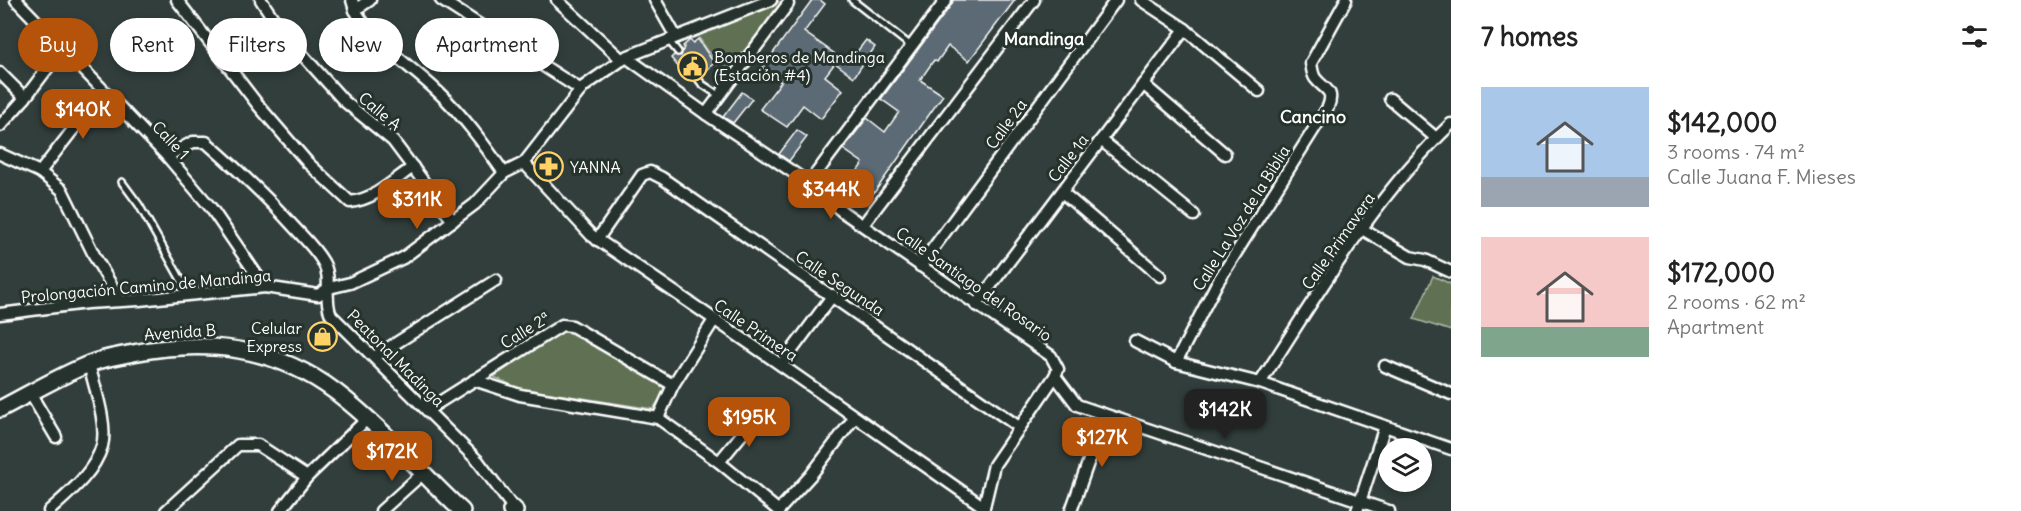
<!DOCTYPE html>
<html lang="en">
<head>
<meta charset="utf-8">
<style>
  body { margin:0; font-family:Delius,sans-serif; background:#f6f6f6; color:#222; height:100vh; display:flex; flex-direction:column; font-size:22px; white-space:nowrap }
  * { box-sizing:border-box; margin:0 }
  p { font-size:20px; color:#767676 }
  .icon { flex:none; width:33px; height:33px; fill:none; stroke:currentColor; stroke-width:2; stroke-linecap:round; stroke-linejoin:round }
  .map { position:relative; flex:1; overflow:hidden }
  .panel { display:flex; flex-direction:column; background:#fff; width:570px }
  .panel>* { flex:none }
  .hud { position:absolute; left:18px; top:18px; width:570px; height:54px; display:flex; gap:12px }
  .fabs { position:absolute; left:1378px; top:438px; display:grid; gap:12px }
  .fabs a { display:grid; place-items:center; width:54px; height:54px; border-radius:50%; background:#fff; box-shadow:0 3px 9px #0003; font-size:30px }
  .price { position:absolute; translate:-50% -51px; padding:0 14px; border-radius:12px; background:#b45309; color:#fff; font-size:20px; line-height:39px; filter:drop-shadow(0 2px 3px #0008) }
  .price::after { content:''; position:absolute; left:50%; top:36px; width:18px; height:14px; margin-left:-9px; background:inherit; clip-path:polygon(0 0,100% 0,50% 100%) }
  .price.current { background:#222; color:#fff }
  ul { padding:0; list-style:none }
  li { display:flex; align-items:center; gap:18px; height:150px; padding:0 30px }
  li span { display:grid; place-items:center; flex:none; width:168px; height:120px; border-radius:0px; color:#555 }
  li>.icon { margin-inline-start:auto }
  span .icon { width:72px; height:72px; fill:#fffc; stroke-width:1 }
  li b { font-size:26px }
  h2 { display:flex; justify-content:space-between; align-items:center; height:72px; padding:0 30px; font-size:26px }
  .pill { padding:0 21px; border-radius:27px; background:#fff; box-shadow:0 3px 9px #0003; font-size:21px; line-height:54px }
  .pill.current { background:#b45309; color:#fff }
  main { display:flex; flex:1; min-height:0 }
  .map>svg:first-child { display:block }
</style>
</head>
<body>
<main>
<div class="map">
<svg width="1451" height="511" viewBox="0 0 1451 511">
  <rect width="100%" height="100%" fill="#313e3b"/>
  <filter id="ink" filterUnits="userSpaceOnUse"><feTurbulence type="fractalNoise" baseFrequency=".0167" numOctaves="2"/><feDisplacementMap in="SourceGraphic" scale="12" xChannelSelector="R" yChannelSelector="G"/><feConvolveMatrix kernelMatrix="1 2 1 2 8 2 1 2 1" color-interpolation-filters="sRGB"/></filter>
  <g filter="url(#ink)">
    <!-- green -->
    <g fill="#5e7052" stroke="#aeb8a8" stroke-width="1.5">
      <path d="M784,0h3l-63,74 -29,-42z"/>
      <path d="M1433,276l18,8v47l-37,-12z"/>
      <path d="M571,330l96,58 -14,21 -135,-21 -24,-11 65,-45z"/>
    </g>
    <!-- building -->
    <g fill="#5c6b74" stroke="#fff" stroke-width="1.5">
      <path d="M812,0h8l5,4 -21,28 44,31 18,-23 9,7 -21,30 -19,-14 -10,13 18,14 -22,29 -18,-14 -16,22 -27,-18 21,-27 -19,-14z"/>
      <path d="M953,0h62l-46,61 -21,-15 -11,16 -3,-2 -14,20 23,15 -69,98 -22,-14 11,-16 -20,-14 24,-31 18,14 14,-20 -18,-13 71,-95z"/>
      <path d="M698,39l16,24 -9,9 -12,-13 -2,2 -5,-2 -3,3v5l-3,2 -9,-11 3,-3 7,1 3,-9 -1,-1 7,-6 3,3z"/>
      <path d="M742,92l10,7 -19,24 -10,-6z"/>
      <path d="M797,130l10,7 -18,24 -10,-7z"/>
    </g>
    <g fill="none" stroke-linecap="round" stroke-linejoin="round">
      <defs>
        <g id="lane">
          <path d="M852,0l59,46"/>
          <path d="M669,41l9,11"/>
          <path d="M687,64l15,20 18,12"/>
          <path d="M122,182l17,23 50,89"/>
        </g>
        <g id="street">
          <path d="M16,0l151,156 44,52 54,79"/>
          <path d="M177,0l81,105 50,58 42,39c25,-3 43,-21 63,-35"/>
          <path d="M261,0l21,32 62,69 49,40 60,80"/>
          <path d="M352,0l3,10 15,-10"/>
          <path d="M441,0l140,90"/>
          <path d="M557,0l65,60"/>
          <path d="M655,0l21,37"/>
          <path d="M1141,0l44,29 74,62"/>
          <path d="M355,10c19,34 55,55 82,81 26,24 47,53 67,82"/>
          <path d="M626,57l80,57 103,69 34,29 208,144 7,13 -3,7 -61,89 -11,46"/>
          <path d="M0,73l25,25"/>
          <path d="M1143,84l82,70"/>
          <path d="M1390,99l46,39"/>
          <path d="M706,114l82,-110"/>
          <path d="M0,126l25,-28 37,-49"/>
          <path d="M1101,140l93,75"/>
          <path d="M0,154l40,18 22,18 34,69 24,41"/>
          <path d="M167,156l26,-14h13c31,27 60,54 87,84 10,11 22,22 30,36 10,17 0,36 8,53l147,146 36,48"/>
          <path d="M524,163l67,72 190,130 203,142"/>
          <path d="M40,172l63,-81"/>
          <path d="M809,183l137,-183"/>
          <path d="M1062,192l98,84"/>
          <path d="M863,225l171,-225"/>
          <path d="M1362,229l48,28 15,3 26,12"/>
          <path d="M597,240l45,-65 8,-3 12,6 357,249"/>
          <path d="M920,266l196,-266"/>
          <path d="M976,305l209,-276"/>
          <path d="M0,314l87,-11 52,-3 126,-13 53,8 11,-7 21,-5 53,-25 72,-54 29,-31 20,-10 59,-76 43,-30 145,-57"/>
          <path d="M1135,341l41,21 84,21 191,66"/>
          <path d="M374,357l122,-77"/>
          <path d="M1176,362l41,-79 111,-176c7,-18 -4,-17 -13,-29 -3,-5 -3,-10 -4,-15l35,-63"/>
          <path d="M781,365l52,-70"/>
          <path d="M1385,366l66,28"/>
          <path d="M1055,376l22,29 312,106"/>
          <path d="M474,380l46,15 138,23 61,44 60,49"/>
          <path d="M1260,383c58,-89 113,-185 191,-259"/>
          <path d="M30,393l26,44"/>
          <path d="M427,410l135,-85 10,1 101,59"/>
          <path d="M658,418l15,-33 41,-65"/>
          <path d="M719,462l38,-46"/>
          <path d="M779,510l32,-35 43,-57"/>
          <path d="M49,511c20,-18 45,-38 53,-65 6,-22 -8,-60 -13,-82"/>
          <path d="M166,511l72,-66h20l49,32"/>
          <path d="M280,511l27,-34 60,-58"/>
          <path d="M381,511l41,-37"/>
          <path d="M1071,511l34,-96"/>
          <path d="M1357,511l28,-85"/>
        </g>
        <g id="secondary">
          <path d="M0,409c29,-15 59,-33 89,-45 14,-6 30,-8 44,-11 73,-14 142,-7 203,39 46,35 84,80 126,119"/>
          <path d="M511,511l3,-2 1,2"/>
        </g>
      </defs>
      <!-- lane casing -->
      <use href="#lane" stroke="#fff" stroke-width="10"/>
      <!-- street casing -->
      <use href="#street" stroke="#fff" stroke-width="15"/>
      <!-- secondary casing -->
      <use href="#secondary" stroke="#fff" stroke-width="20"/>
      <!-- lane -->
      <use href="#lane" stroke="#26332d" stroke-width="5"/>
      <!-- street -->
      <use href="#street" stroke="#26332d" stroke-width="10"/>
      <!-- secondary -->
      <use href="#secondary" stroke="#26332d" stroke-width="15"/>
    </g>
  </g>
  <!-- icons -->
  <defs>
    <symbol id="civic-ring" viewBox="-11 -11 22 22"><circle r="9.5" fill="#26332d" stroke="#ffd166" stroke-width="1.5"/><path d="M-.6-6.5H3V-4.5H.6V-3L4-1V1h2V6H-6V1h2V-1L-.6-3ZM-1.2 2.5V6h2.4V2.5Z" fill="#ffd166"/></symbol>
    <symbol id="pharmacy-ring" viewBox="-11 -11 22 22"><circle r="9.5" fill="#26332d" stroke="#ffd166" stroke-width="1.5"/><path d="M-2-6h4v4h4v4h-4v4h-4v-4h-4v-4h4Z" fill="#ffd166"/></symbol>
    <symbol id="shop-ring" viewBox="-11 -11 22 22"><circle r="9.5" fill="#26332d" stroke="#ffd166" stroke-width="1.5"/><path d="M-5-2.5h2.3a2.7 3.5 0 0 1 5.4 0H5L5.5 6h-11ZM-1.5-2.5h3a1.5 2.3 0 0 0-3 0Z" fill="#ffd166"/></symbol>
  </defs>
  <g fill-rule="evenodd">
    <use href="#civic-ring" x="676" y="50" width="33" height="33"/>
    <use href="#pharmacy-ring" x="532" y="150" width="33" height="33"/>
    <use href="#shop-ring" x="306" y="320" width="33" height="33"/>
  </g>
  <g text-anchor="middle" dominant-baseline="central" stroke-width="6" stroke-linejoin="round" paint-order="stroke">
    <!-- poi labels -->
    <g font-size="16" fill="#fff" stroke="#26332d" text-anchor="start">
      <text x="714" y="57">Bomberos de Mandinga<tspan x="714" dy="18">(Estación #4)</tspan></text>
      <text x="570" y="167">YANNA</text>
      <text x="302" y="328" text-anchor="end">Celular<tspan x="302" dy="18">Express</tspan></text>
    </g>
    <!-- street labels -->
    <g font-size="16" fill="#fff" stroke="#26332d">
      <text transform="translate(380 111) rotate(40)">Calle A</text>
      <text transform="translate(1006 124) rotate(-54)">Calle 2a</text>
      <text transform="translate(171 140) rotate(47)">Calle 1</text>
      <text transform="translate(1068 158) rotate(-53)">Calle 1a</text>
      <text transform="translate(1241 218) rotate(-58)">Calle La Voz de la Biblia</text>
      <text transform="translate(1338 241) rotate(-55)">Calle Primavera</text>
      <text transform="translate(840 283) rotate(34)">Calle Segunda</text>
      <text transform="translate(974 284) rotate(35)">Calle Santiago del Rosario</text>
      <text transform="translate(146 286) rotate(-5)">Prolongación Camino de Mandinga</text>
      <text transform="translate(525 330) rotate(-32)">Calle 2ª</text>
      <text transform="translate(756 330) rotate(34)">Calle Primera</text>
      <text transform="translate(180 332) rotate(-4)">Avenida B</text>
      <text transform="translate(396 358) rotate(45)">Peatonal Madinga</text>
    </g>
    <!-- neighbourhood labels -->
    <g font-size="18" font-weight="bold" fill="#fff" stroke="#26332d">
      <text x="1044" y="38">Mandinga</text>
      <text x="1313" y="116">Cancino</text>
    </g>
  </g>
</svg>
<div class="fabs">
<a><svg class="icon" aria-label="layers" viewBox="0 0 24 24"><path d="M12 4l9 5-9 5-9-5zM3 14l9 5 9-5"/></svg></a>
</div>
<b class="price" style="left:83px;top:140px">$140K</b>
<b class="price" style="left:831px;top:220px">$344K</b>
<b class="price" style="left:417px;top:230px">$311K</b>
<b class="price current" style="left:1225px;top:440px">$142K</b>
<b class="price" style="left:749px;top:448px">$195K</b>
<b class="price" style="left:1102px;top:468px">$127K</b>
<b class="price" style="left:392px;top:482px">$172K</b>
<div class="hud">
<a class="pill current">Buy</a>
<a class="pill">Rent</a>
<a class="pill">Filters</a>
<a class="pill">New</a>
<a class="pill">Apartment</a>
</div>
</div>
<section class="panel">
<h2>7 homes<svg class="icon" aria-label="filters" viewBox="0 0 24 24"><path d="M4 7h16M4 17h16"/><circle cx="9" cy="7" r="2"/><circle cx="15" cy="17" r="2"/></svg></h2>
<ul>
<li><span style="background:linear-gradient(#a9c7e8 75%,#9aa5b1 0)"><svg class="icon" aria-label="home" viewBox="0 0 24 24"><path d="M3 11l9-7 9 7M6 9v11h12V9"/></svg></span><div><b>$142,000</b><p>3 rooms · 74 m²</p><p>Calle Juana F. Mieses</p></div></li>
<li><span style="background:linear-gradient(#f6c9c9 75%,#7fa58c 0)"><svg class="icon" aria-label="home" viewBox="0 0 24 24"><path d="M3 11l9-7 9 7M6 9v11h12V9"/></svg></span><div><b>$172,000</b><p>2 rooms · 62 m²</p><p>Apartment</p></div></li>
</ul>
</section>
</main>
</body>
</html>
